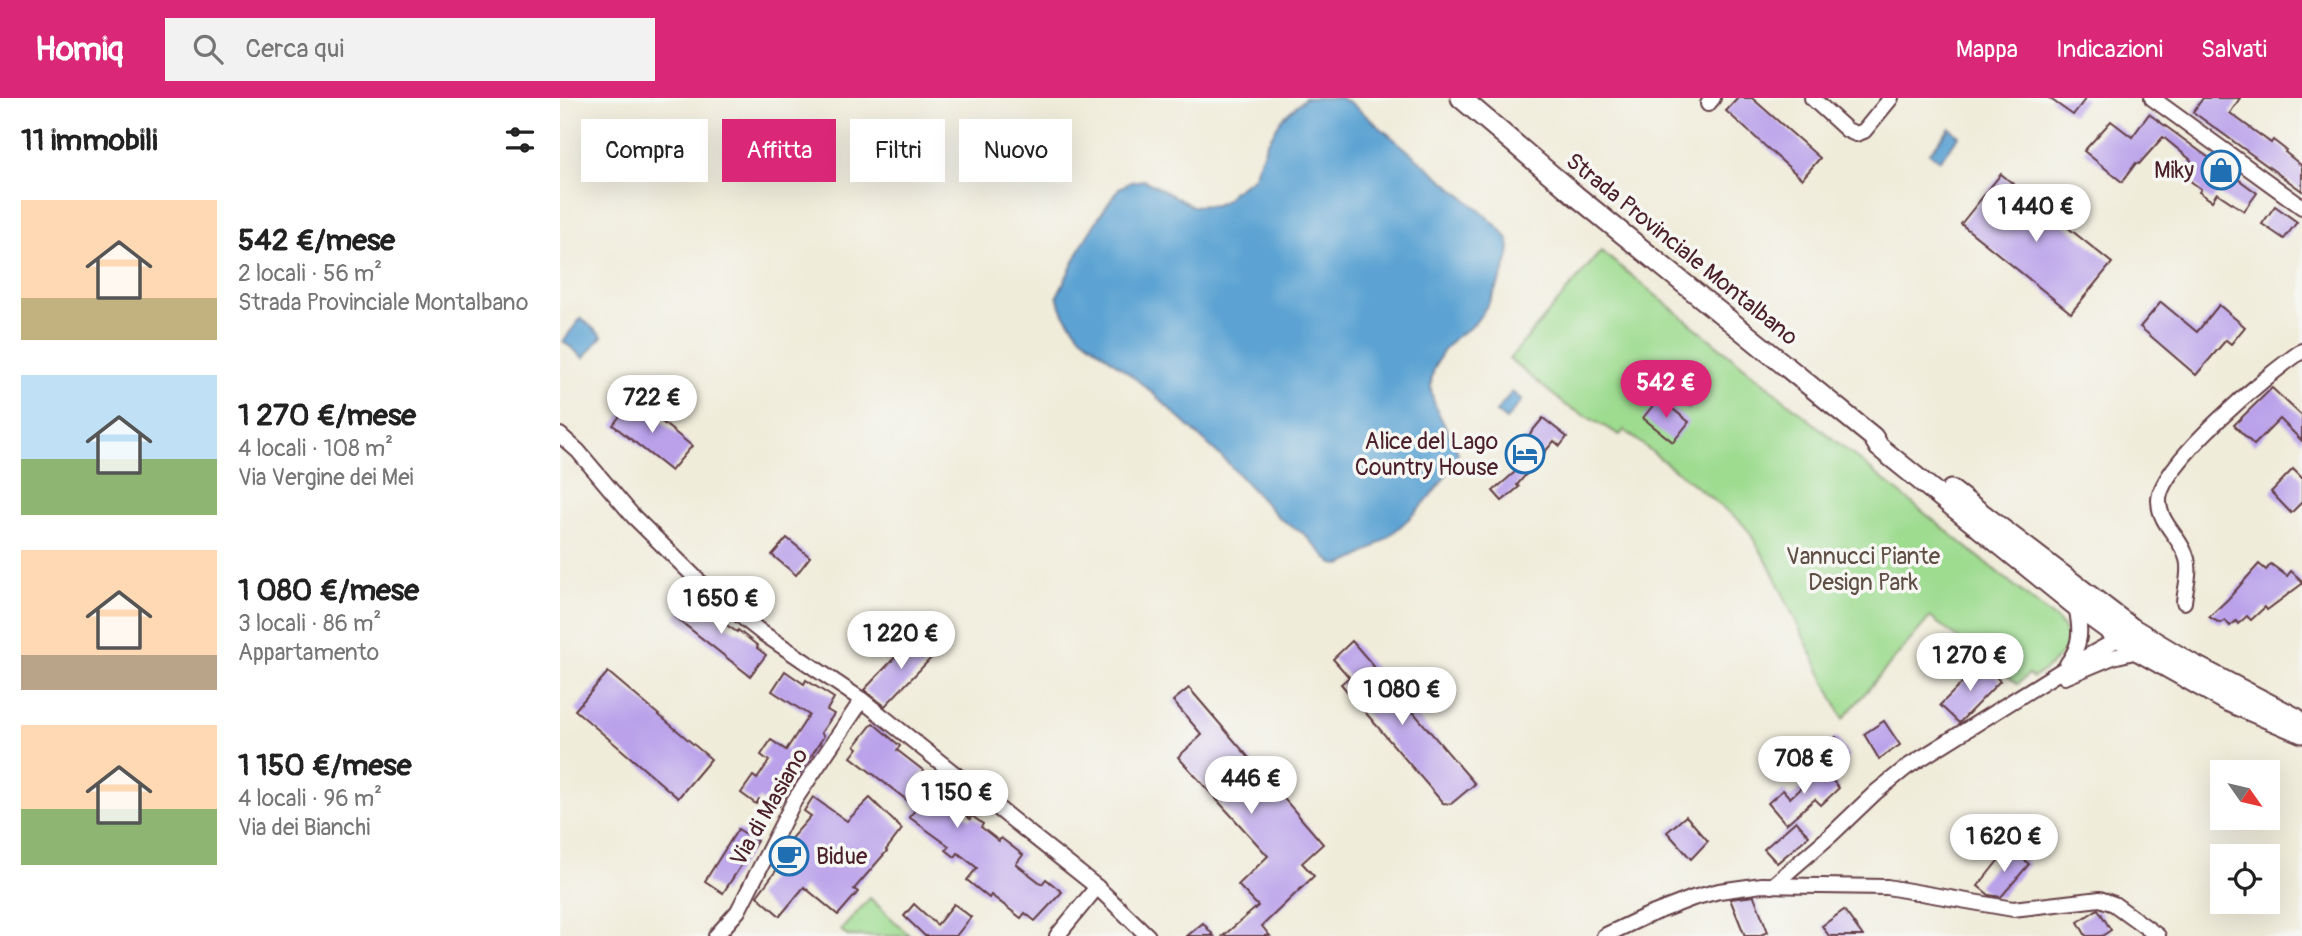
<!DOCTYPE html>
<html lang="it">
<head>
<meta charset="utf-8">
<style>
  body { margin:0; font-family:Pangolin,sans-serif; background:#f2f2f2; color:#222; height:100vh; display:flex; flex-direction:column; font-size:26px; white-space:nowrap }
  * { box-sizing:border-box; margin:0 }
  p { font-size:23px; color:#767676 }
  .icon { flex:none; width:38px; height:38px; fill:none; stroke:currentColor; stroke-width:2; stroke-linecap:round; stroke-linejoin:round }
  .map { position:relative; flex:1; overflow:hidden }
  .panel { display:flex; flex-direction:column; background:#fff; width:560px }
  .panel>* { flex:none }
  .guide { position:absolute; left:21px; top:21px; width:665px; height:63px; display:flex; gap:14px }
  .needle { width:46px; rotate:124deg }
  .tools { position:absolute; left:1650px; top:662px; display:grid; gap:14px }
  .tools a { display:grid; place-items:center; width:70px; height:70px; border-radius:0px; background:#fff; box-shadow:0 7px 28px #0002; font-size:35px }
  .price { position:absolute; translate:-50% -60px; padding:0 16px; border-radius:24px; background:#fff; color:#222; font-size:23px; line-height:46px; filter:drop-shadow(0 2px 4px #0008) }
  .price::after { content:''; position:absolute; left:50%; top:42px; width:21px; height:16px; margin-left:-10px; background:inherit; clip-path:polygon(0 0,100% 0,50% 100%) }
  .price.current { background:#db2777; color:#fff }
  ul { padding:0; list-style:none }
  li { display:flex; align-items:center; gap:21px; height:175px; padding:0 21px }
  li span { display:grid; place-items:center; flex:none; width:196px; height:140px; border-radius:0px; color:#555 }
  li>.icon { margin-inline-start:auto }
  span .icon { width:84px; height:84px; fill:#fffc; stroke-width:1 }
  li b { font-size:30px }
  h2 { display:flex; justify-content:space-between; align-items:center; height:84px; padding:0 21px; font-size:30px }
  .tag { padding:0 24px; border-radius:0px; background:#fff; box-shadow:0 7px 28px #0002; font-size:24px; line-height:63px }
  .tag.current { background:#db2777; color:#fff }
  header { display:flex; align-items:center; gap:42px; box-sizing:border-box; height:98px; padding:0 35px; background:#db2777; color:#fff }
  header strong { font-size:33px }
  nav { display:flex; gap:38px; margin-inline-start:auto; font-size:24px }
  .search { width:490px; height:63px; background:#f2f2f2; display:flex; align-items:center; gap:18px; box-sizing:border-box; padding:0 24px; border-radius:0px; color:#767676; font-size:26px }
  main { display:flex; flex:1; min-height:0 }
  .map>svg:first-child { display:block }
</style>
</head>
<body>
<header>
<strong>Homiq</strong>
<div class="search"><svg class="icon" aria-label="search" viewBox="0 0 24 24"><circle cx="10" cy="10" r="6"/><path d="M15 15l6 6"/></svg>Cerca qui</div>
<nav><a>Mappa</a><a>Indicazioni</a><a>Salvati</a></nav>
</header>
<main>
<section class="panel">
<h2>11 immobili<svg class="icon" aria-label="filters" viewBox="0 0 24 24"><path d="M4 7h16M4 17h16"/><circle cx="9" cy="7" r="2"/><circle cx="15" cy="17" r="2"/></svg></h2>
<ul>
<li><span style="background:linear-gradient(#ffd9b3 70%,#c2b280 0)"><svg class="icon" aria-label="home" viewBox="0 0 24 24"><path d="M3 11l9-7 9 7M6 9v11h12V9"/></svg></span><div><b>542 €/mese</b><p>2 locali · 56 m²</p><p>Strada Provinciale Montalbano</p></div></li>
<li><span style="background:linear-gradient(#bfe0f5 60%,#8fb573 0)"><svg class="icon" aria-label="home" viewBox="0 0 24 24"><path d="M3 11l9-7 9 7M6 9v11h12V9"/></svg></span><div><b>1 270 €/mese</b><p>4 locali · 108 m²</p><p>Via Vergine dei Mei</p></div></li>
<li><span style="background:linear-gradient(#ffd9b3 75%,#b9a48a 0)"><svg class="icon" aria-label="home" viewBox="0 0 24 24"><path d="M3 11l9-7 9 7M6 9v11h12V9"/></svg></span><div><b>1 080 €/mese</b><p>3 locali · 86 m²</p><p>Appartamento</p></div></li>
<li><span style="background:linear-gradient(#ffd9b3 60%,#8fb573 0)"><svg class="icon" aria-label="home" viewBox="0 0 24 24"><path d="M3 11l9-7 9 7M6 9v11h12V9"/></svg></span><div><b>1 150 €/mese</b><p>4 locali · 96 m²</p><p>Via dei Bianchi</p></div></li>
</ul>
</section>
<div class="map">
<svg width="1742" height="838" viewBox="0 0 1742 838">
  <rect width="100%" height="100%" fill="#f6f6f2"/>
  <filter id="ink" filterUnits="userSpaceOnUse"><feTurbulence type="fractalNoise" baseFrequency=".0143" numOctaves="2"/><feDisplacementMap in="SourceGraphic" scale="14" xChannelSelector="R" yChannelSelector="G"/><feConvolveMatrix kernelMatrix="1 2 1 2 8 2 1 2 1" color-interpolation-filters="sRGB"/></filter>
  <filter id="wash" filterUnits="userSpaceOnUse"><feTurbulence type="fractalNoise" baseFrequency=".00686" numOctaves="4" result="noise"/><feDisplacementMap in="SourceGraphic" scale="28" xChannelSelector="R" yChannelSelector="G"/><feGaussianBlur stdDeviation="1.57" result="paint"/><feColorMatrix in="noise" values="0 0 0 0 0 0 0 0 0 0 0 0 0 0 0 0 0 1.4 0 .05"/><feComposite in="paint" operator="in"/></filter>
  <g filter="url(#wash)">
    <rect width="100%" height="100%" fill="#f0ecda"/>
    <!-- green -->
    <g fill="#9edc90" stroke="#747e5e" stroke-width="2">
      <path d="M1041,153l458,371c21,24 -7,43 -26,56l-5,-4 -10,10 -88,-67 -87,102 -74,-154 -21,-35 -8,-9 -116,-91 -4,5 -53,-29 -58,-47z"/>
      <path d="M310,800l40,38h-63l-6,-6z"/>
    </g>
    <!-- water -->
    <g fill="#5ca3d3" stroke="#53617f" stroke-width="2">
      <path d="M745,0h35l11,5 134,112c8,8 21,17 24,28 6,16 -24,69 -36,82 -3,4 -8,6 -13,9 -15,11 -28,31 -29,50 -1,24 20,47 27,69 -14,39 -79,100 -118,112l-7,-1 -29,-30 -25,-16 -54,-58 -79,-73 -65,-51 -17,-22 -7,-18 26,-53 18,-29 18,-26 12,-6 13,-2 48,26 23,-1 11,-5 6,-8 21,-14 14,-35 15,-24z"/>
      <path d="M1390,30l9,8 -19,24 -11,-7z"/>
      <path d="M21,220l21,18 -18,22 -21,-17z"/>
      <path d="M1117,280l22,18 -11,13 -21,-17z"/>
      <path d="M952,294l10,8 -16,20 -10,-8z"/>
    </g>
    <g id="blocks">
      <!-- building -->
      <g fill="#baa1ea">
        <path d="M1178,0h14l68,60 -18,21 -76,-68z"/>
        <path d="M1489,0h37l-13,17z"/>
        <path d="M1643,0h37l-10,15 41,30 2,-3 13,10 -1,2 17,14v25l-109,-79z"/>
        <path d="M1589,16l108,79 -13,18 -27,-18 -5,8 -13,-9 2,-3 -20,-15 10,-14 -28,-23 -24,27 -3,-1 -14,19 -38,-31 27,-30 21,16z"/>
        <path d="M1441,76l111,89 -41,50 -110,-89z"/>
        <path d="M1715,108l22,16 -13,17 -22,-15z"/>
        <path d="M1601,204l36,30 22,-27 26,22 -14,17 -5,-4 -30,35 -56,-48z"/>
        <path d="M1712,290l30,28v25l-22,-22 -26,26 -20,-20z"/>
        <path d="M1099,300l30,24 -16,20 -30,-24z"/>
        <path d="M73,301l59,47 -21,25 -58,-46z"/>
        <path d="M983,320l24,19 -7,9 -6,-5 -37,44 2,2 -17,14 -9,-10 29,-25 -11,-9z"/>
        <path d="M1733,371l9,9v24l-11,11 -20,-21z"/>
        <path d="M227,440l23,19 -14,18 -24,-20z"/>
        <path d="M1699,466l7,6 5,-6 16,12 4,-5 11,10v3l-35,26 -2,-3 -14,13 -4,-4 -9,8 -2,-3 -6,5 -5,-6 -5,3 -11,-6 19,-18z"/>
        <path d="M132,498l36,30 9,6 1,-2 20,16 -1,2 9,7 -16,21 -75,-59z"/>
        <path d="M357,536l19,19 -51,53 -21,-16z"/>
        <path d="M792,543l123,143 -24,20 -8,-1 -102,-119 8,-7 -16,-18z"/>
        <path d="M1422,565l18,18 -41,42 -19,-18z"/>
        <path d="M225,573l19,13 2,-4 28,18 -7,12 7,4 -13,19 3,3 -45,70 -13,-7 -2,3 -5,-3 -3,5 -15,-11 12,-17 4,3 12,-18 -8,-6 10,-15 15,10 23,-35 -37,-24z"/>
        <path d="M48,574l103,87 -33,39 -103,-88z"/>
        <path d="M629,590l134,156 -21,19 12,13 -52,50 8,10h-47l35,-30 -20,-21 30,-29 -90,-99 24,-22 -29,-34z"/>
        <path d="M1324,623l16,24 -21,14 -15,-25z"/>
        <path d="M313,625l27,23 -3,4 27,21 -5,6 51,42 2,-3 11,8 -2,3 18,14 2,-3 22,17 -7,9 26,20 4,-5 16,13 -27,29 -10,-8 -4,5 -30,-23 -2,3 -22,-18 10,-12 -19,-15 -3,4 -9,-7 3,-4 -40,-29 8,-9 -66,-51 7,-9 -3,-2z"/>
        <path d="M1276,639l13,19 -18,16 -15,-21z"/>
        <path d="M1262,670l17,20 -18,17 -6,-6 -29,25 -18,-21 15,-13 7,8z"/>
        <path d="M253,699l34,24 23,-23 32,31 -16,21 1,1 -33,38 4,3 -20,23 -34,-28 -24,29 -23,-20 27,-36 -6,-7 33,-37 -7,-5z"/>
        <path d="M1126,718l22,25 -17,18 -24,-27z"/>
        <path d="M1236,723l13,15 -32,27 -13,-14z"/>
        <path d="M178,731l19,12 -34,52 -18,-12z"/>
        <path d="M1449,749l20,17 -28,33 -12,-2 -11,-9z"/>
        <path d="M1194,798l14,36 -10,4h-13l-15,-37z"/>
        <path d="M354,806l23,21 17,-21 17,13 -15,19h-31l-21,-20z"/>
        <path d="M1538,811l13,21 -9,6h-16l-8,-14z"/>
        <path d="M1284,812l19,26h-34l-7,-10z"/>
        <path d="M643,825l11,13h-27z"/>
      </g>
    </g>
  </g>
  <g filter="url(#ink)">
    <use href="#blocks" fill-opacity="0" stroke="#633e45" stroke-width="2"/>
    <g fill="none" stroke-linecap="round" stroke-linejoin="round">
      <defs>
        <g id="street">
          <path d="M1252,0l35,32 9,4 8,-3 27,-33"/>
          <path d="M1592,0l150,109"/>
          <path d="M1148,6l5,-6"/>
          <path d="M0,337l18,16 55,65 77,76 51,40 101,68 235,187 51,49"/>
          <path d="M1624,504c1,-13 7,-30 3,-43 -5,-21 -28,-35 -28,-58 -1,-36 112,-130 143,-150"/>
          <path d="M1507,566c15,-19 14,-35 9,-58"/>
          <path d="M1505,579l48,-20 25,-6"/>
          <path d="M1212,788l59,-51 45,-43 31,-25 157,-98 56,-31 8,-2"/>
          <path d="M156,838l22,-25 56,-110 68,-101"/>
          <path d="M497,838l40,-49"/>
          <path d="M1044,838l40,-19 49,-19 26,-7 43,-6 125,2 126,22 87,-10 14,5 44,32"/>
        </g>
        <g id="secondary">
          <path d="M901,0l114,97 298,242 6,10 197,159 62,45 89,50 75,32"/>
          <path d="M1391,392l181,138 58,35 106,55"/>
        </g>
      </defs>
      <!-- street casing -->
      <use href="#street" stroke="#633e45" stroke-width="18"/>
      <!-- secondary casing -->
      <use href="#secondary" stroke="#633e45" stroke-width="23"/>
      <!-- street -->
      <use href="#street" stroke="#fff" stroke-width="14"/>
      <!-- secondary -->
      <use href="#secondary" stroke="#fff" stroke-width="19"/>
    </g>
  </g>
  <!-- icons -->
  <defs>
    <symbol id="shop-ring" viewBox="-11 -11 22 22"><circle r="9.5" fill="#f6f6f2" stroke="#1f6fb2" stroke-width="1.5"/><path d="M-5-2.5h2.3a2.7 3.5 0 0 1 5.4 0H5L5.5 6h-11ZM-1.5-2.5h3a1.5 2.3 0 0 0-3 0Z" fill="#1f6fb2"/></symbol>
    <symbol id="hotel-ring" viewBox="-11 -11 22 22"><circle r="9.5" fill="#f6f6f2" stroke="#1f6fb2" stroke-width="1.5"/><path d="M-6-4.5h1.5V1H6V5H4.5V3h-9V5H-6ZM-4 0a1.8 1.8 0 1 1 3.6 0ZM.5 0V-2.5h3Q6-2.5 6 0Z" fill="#1f6fb2"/></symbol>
    <symbol id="cafe-ring" viewBox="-11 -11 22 22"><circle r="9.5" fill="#f6f6f2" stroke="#1f6fb2" stroke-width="1.5"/><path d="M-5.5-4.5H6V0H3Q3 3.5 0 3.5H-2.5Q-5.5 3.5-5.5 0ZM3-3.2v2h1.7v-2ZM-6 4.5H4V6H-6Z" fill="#1f6fb2"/></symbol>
  </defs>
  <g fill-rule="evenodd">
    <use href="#shop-ring" x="1639" y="50" width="44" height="44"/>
    <use href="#hotel-ring" x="943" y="334" width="44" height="44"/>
    <use href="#cafe-ring" x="207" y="736" width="44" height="44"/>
  </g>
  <g text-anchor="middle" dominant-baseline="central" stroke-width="7" stroke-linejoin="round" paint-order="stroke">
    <!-- poi labels -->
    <g font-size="23" fill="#4a1f2b" stroke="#f6f6f2" text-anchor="end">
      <text x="1634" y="72">Miky</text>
      <text x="938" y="343">Alice del Lago<tspan x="938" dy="26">Country House</tspan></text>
      <text x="256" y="758" text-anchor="start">Bidue</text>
    </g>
    <!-- street labels -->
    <g font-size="23" fill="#4a1f2b" stroke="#f6f6f2">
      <text transform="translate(1122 151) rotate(39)">Strada Provinciale Montalbano</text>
      <text transform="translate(209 709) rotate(-60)">Via di Masiano</text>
    </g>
    <!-- park labels -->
    <g font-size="23" fill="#5f4e44" stroke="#f6f6f2">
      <text x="1303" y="458">Vannucci Piante<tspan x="1303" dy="26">Design Park</tspan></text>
    </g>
  </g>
</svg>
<div class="tools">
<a><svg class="needle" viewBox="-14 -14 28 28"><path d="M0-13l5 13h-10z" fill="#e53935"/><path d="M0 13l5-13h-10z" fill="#767676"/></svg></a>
<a><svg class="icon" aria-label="locate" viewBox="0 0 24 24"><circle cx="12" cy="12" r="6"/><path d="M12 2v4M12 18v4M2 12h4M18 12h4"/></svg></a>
</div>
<b class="price" style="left:1476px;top:146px">1 440 €</b>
<b class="price current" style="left:1106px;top:322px">542 €</b>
<b class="price" style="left:92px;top:337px">722 €</b>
<b class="price" style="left:161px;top:538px">1 650 €</b>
<b class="price" style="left:341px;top:573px">1 220 €</b>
<b class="price" style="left:1410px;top:595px">1 270 €</b>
<b class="price" style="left:842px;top:629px">1 080 €</b>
<b class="price" style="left:1244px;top:698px">708 €</b>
<b class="price" style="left:691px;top:718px">446 €</b>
<b class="price" style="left:397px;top:732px">1 150 €</b>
<b class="price" style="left:1444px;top:776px">1 620 €</b>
<div class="guide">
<a class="tag">Compra</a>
<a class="tag current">Affitta</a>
<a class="tag">Filtri</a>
<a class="tag">Nuovo</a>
</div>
</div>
</main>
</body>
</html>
